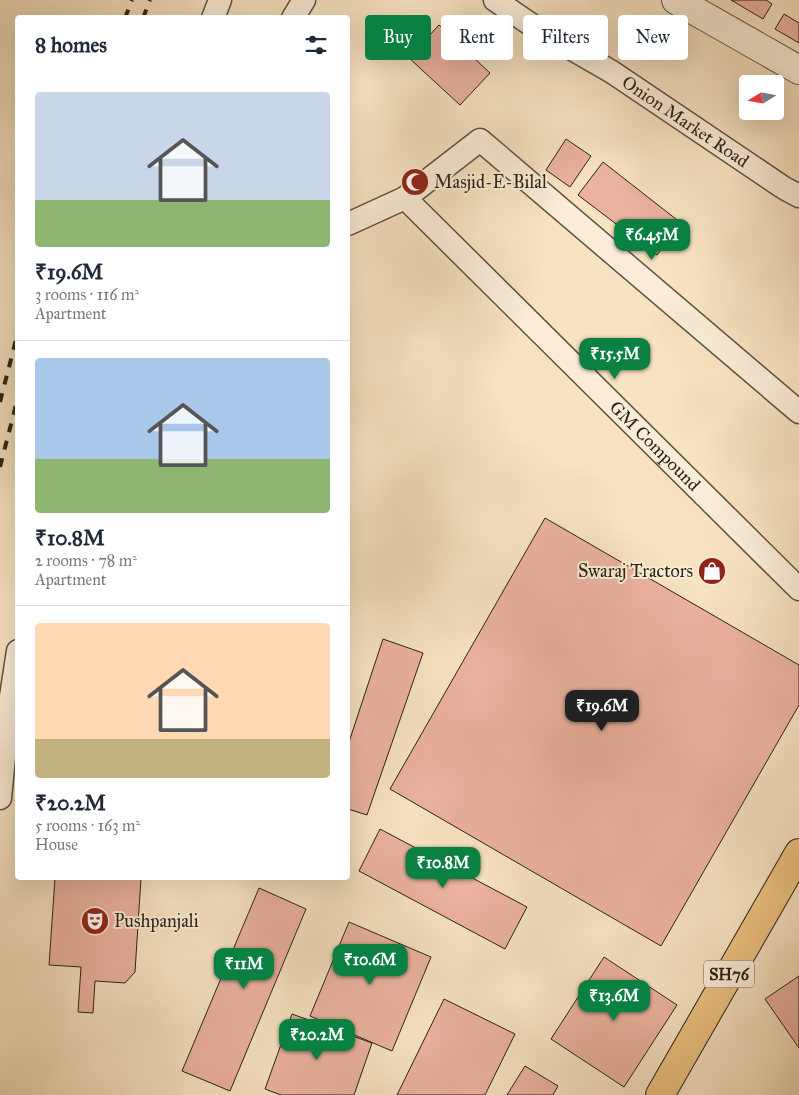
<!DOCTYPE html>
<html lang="en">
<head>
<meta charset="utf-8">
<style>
  body { margin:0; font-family:"IM FELL Great Primer",serif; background:#f2f2f3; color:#1f2937; height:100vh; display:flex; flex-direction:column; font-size:19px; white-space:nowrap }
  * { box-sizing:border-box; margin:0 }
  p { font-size:16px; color:#747a83 }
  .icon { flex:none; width:28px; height:28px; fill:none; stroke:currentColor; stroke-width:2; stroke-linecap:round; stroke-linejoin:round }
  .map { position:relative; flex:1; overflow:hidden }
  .sheet { position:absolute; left:15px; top:15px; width:335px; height:865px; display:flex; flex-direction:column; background:#fff; border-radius:5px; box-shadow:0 5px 20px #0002 }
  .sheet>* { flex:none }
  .top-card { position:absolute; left:365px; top:15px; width:359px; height:45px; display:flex; gap:10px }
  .needle { width:32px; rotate:259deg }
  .controls { position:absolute; left:739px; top:75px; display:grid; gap:10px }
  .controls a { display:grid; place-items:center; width:45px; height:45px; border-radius:5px; background:#fff; box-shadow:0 5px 20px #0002; font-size:25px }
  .price { position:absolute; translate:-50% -42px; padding:0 11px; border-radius:10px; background:#0b8043; color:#fff; font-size:16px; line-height:32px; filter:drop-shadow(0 1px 2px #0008) }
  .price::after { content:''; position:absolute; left:50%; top:30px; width:15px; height:11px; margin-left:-8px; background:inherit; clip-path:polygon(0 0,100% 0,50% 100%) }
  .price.current { background:#222; color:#fff }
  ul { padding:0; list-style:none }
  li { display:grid; align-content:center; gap:10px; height:265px; padding:0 20px }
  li+li { border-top:1px solid #e0e1e3 }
  li span { display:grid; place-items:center; height:155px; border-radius:5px; color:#555 }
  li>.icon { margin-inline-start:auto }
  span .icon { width:90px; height:90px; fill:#fffc; stroke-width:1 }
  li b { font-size:21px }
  h2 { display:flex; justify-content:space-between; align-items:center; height:60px; padding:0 20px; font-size:21px }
  .chip { padding:0 18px; border-radius:5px; background:#fff; box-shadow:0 5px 20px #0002; font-size:18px; line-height:45px }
  .chip.current { background:#0b8043; color:#fff }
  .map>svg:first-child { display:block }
</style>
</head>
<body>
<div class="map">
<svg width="799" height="1095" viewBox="0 0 799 1095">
  <rect width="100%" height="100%" fill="#f7e2c1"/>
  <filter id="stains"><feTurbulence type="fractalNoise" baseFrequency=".004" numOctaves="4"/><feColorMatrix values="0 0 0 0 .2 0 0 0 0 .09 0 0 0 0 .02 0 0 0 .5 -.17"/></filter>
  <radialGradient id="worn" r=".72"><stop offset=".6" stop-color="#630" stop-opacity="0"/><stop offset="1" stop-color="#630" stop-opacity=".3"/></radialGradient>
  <!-- building -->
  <g fill="#ebb29f" stroke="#2a2219">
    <path d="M731,0h35l6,4 -9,15z"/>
    <path d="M784,14l15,9v20l-24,-14z"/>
    <path d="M439,25l51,48 -30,32 -51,-47z"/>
    <path d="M566,139l25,17 -21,31 -24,-17z"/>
    <path d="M603,162l78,61 -24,32 -79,-60z"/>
    <path d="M545,518l254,147v40l-138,241 -271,-157z"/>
    <path d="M383,639l40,14 -56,162 -19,-6v-64z"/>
    <path d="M380,829l147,78 -22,42 -146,-78z"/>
    <path d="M55,878h86l-6,94 -10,11 -30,-2 -2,32 -15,-1 3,-45 -32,-2z"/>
    <path d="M259,888l47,21 -76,182 -48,-20z"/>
    <path d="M349,922l82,35 -39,94 -82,-35z"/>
    <path d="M604,957l73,48 -53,82 -73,-48z"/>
    <path d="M799,976v72l-34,-49z"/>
    <path d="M444,999l71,35 -30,61h-88z"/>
    <path d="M292,1014l80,29 -18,52h-73l-16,-6z"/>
    <path d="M525,1066l33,20 -5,9h-46z"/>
  </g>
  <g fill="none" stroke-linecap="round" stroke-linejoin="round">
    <defs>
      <g id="minor">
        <path id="s1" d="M495,0l44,30 73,42 172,116 15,8"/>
        <path d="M213,18l7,-18"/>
        <path d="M293,18l11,-18"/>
        <path id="s2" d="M405,198l394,391"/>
        <path d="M348,224l57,-26 75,-58 319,272"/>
        <path d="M0,798l8,-82 10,-65"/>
      </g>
      <path id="tertiary" d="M676,0l123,70"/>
      <path id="primary" d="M660,1095l139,-242"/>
    </defs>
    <!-- minor casing -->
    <use href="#minor" stroke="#5d5243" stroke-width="25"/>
    <!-- tertiary casing -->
    <use href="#tertiary" stroke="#5d5243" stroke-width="30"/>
    <!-- primary casing -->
    <use href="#primary" stroke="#2a2219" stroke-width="30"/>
    <!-- minor -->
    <use href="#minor" stroke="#faecd7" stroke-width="22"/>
    <!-- tertiary -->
    <use href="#tertiary" stroke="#faecd7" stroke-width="28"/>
    <!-- primary -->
    <use href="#primary" stroke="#ecc180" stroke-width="28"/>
    <!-- rail -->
    <g stroke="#2a2219" stroke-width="4" stroke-dasharray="9 9" stroke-linecap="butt">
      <path d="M125,18l7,-18"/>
      <path d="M143,18l7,-18"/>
      <path d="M0,402l18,-70"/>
      <path d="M0,467l18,-70"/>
    </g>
  </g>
  <!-- icons -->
  <defs>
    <symbol id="mosque-disc" viewBox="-11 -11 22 22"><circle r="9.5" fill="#8f2418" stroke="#faecd7"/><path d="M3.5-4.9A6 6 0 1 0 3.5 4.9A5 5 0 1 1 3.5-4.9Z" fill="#fff"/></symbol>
    <symbol id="shop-disc" viewBox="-11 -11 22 22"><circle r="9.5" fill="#8f2418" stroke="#faecd7"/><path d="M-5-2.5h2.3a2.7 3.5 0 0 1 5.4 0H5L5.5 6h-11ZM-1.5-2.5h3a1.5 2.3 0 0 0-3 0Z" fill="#fff"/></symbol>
    <symbol id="theatre-disc" viewBox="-11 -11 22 22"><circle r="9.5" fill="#8f2418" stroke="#faecd7"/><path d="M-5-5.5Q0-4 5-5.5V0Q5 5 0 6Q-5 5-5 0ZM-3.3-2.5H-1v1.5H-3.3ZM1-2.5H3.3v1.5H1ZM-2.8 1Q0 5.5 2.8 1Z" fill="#fff"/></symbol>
  </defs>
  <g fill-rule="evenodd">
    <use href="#mosque-disc" x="399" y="166" width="32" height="32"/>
    <use href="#shop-disc" x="696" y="555" width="32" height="32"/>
    <use href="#theatre-disc" x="79" y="905" width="32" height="32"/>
  </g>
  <g text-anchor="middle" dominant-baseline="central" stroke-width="4" stroke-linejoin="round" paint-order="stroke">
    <!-- shield labels -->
    <rect fill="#faecd7" stroke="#685f52" stroke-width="1" x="704" y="960.5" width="50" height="27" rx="4"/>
    <g font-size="16" font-weight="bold" fill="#2a2219">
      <text x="729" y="974">SH76</text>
    </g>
    <!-- street labels -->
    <g font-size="18" fill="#2a2219" stroke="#faecd7">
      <text stroke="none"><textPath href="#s1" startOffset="226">Onion Market Road</textPath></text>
      <text stroke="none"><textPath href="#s2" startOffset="352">GM Compound</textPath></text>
    </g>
    <!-- poi labels -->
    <g font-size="18" fill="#2a2219" stroke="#faecd7" text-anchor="start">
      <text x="434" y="182">Masjid-E-Bilal</text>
      <text x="693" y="571" text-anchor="end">Swaraj Tractors</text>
      <text x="114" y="921">Pushpanjali</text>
    </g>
  </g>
  <rect width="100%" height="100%" filter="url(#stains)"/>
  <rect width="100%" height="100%" fill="url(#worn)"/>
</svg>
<div class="controls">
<a><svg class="needle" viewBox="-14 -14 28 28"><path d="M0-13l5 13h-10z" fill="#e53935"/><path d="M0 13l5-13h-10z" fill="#747a83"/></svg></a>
</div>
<b class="price" style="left:652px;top:261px">₹6.45M</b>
<b class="price" style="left:615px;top:380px">₹15.5M</b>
<b class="price current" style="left:602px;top:732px">₹19.6M</b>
<b class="price" style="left:443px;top:889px">₹10.8M</b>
<b class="price" style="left:370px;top:986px">₹10.6M</b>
<b class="price" style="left:244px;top:990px">₹11M</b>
<b class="price" style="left:614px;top:1022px">₹13.6M</b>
<b class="price" style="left:317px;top:1061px">₹20.2M</b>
<div class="top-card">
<a class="chip current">Buy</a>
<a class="chip">Rent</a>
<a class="chip">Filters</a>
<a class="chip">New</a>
</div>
<section class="sheet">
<h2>8 homes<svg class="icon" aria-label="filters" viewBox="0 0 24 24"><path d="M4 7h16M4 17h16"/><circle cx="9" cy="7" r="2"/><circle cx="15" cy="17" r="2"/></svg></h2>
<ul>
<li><span style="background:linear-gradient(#c9d6e8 70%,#8fb573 0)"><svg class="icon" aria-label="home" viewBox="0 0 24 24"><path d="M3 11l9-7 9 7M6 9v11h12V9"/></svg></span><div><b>₹19.6M</b><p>3 rooms · 116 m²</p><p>Apartment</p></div></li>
<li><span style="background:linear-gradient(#a9c7e8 65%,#8fb573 0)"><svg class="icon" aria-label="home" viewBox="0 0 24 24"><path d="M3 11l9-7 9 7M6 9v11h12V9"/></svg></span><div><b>₹10.8M</b><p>2 rooms · 78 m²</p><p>Apartment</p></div></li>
<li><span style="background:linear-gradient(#ffd9b3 75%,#c2b280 0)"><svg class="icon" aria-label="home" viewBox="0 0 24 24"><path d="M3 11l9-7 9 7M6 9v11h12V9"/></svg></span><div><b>₹20.2M</b><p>5 rooms · 163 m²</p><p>House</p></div></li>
</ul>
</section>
</div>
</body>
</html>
